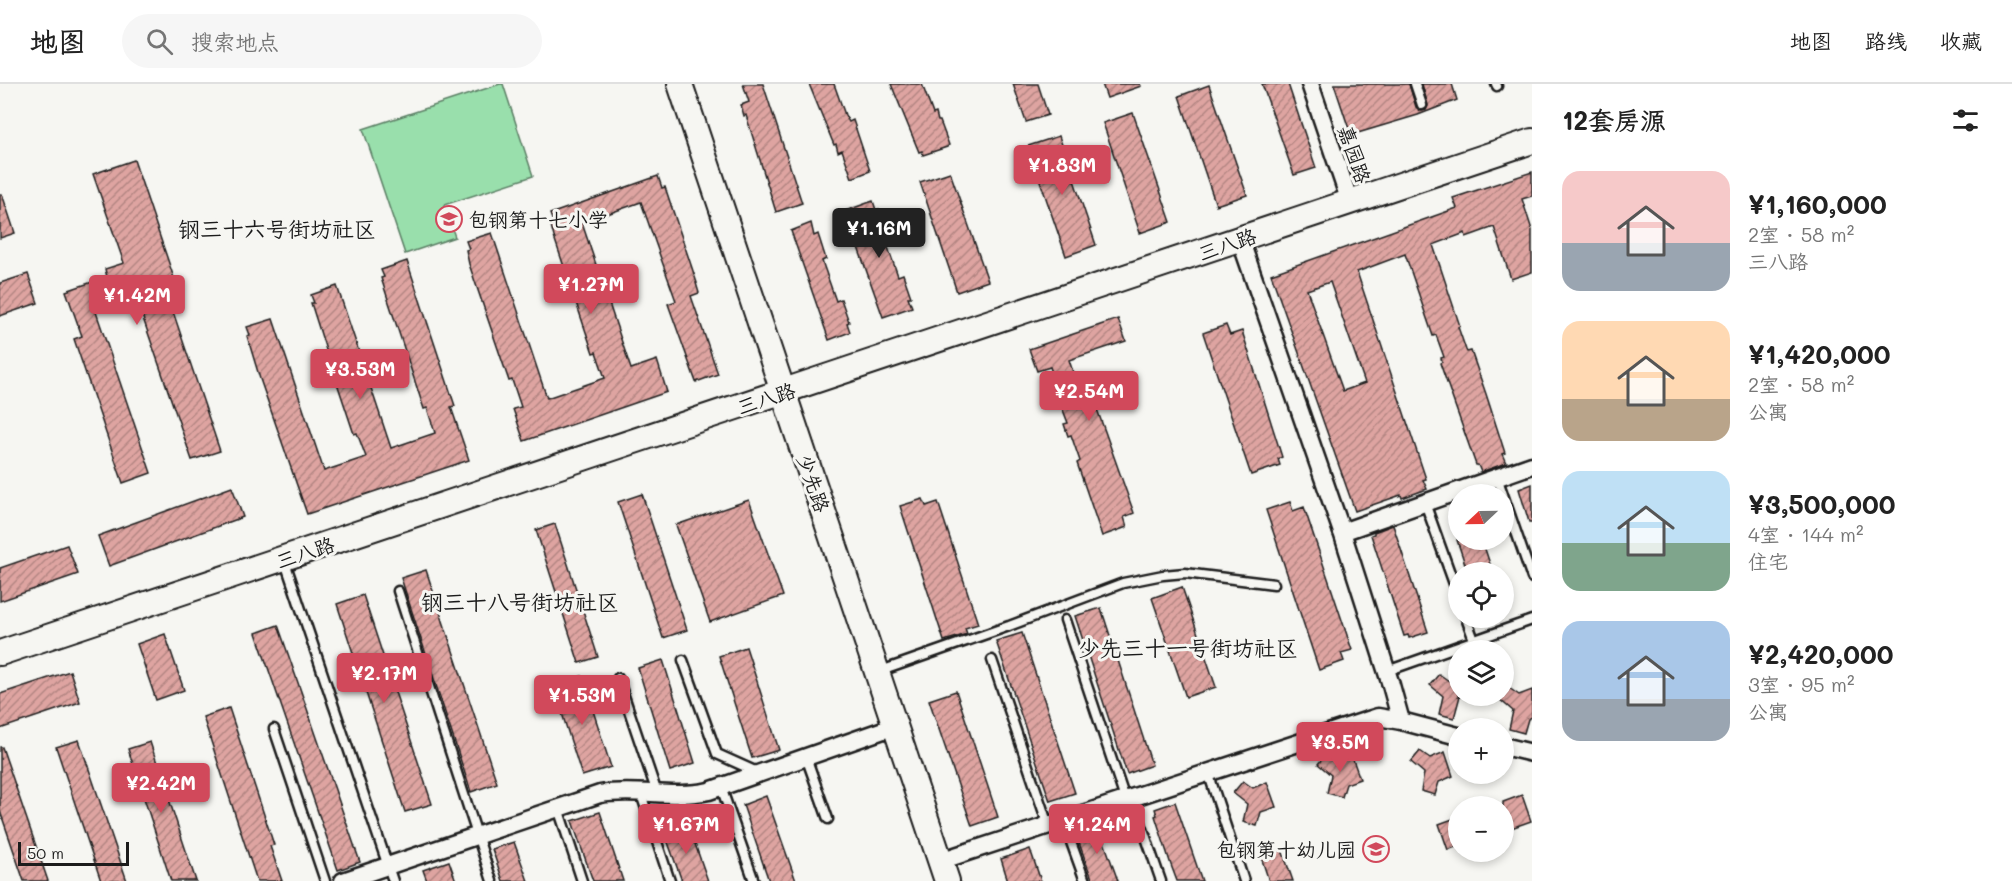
<!DOCTYPE html>
<html lang="zh">
<head>
<meta charset="utf-8">
<style>
  body { margin:0; font-family:Mali,"LXGW WenKai TC",sans-serif; background:#f6f6f6; color:#222; height:100vh; display:flex; flex-direction:column; font-size:22px; white-space:nowrap }
  * { box-sizing:border-box; margin:0 }
  p { font-size:20px; color:#767676 }
  .icon { flex:none; width:33px; height:33px; fill:none; stroke:currentColor; stroke-width:2; stroke-linecap:round; stroke-linejoin:round }
  .map { position:relative; flex:1; overflow:hidden }
  .sheet { display:flex; flex-direction:column; background:#fff; width:480px }
  .sheet>* { flex:none }
  .needle { width:39px; rotate:248deg }
  .controls { position:absolute; left:1448px; top:400px; display:grid; gap:12px }
  .controls a { display:grid; place-items:center; width:66px; height:66px; border-radius:50%; background:#fff; box-shadow:0 3px 9px #0003; font-size:30px }
  .scale { position:absolute; left:18px; bottom:15px; width:111px; box-sizing:border-box; padding-left:6px; border:3px solid #1c1c1c; border-top:0; font-size:16px; line-height:21px; white-space:nowrap; color:#1c1c1c; -webkit-text-stroke:4px #f6f6f2; paint-order:stroke }
  .price { position:absolute; translate:-50% -51px; padding:0 14px; border-radius:6px; background:#d1495b; color:#fff; font-size:20px; line-height:39px; filter:drop-shadow(0 2px 3px #0008) }
  .price::after { content:''; position:absolute; left:50%; top:36px; width:18px; height:14px; margin-left:-9px; background:inherit; clip-path:polygon(0 0,100% 0,50% 100%) }
  .price.selected { background:#222; color:#fff }
  ul { padding:0; list-style:none }
  li { display:flex; align-items:center; gap:18px; height:150px; padding:0 30px }
  li span { display:grid; place-items:center; flex:none; width:168px; height:120px; border-radius:18px; color:#555 }
  li>.icon { margin-inline-start:auto }
  span .icon { width:72px; height:72px; fill:#fffc; stroke-width:1 }
  li b { font-size:26px }
  h2 { display:flex; justify-content:space-between; align-items:center; height:72px; padding:0 30px; font-size:26px }
  header { display:flex; align-items:center; gap:36px; box-sizing:border-box; height:84px; padding:0 30px; background:#fff; border-bottom:2px solid #e0e0e0 }
  header strong { font-size:28px }
  nav { display:flex; gap:33px; margin-inline-start:auto; font-size:21px }
  .search { width:420px; height:54px; background:#f6f6f6; display:flex; align-items:center; gap:15px; box-sizing:border-box; padding:0 21px; border-radius:33px; color:#767676; font-size:22px }
  main { display:flex; flex:1; min-height:0 }
  .map>svg:first-child { display:block }
</style>
</head>
<body>
<header>
<strong>地图</strong>
<div class="search"><svg class="icon" aria-label="search" viewBox="0 0 24 24"><circle cx="10" cy="10" r="6"/><path d="M15 15l6 6"/></svg>搜索地点</div>
<nav><a>地图</a><a>路线</a><a>收藏</a></nav>
</header>
<main>
<div class="map">
<svg width="1532" height="797" viewBox="0 0 1532 797">
  <defs>
    <pattern id="building-hatch" width="6" height="6" patternUnits="userSpaceOnUse" patternTransform="scale(1.5)"><rect width="6" height="6" fill="#dea4a1"/><path d="M-1 1l2-2M0 6l6-6M5 7l2-2" fill="none" stroke="#b38582"/></pattern>
  </defs>
  <rect width="100%" height="100%" fill="#f6f6f2"/>
  <filter id="ink" filterUnits="userSpaceOnUse"><feTurbulence type="fractalNoise" baseFrequency=".0167" numOctaves="2"/><feDisplacementMap in="SourceGraphic" scale="12" xChannelSelector="R" yChannelSelector="G"/><feConvolveMatrix kernelMatrix="1 2 1 2 8 2 1 2 1" color-interpolation-filters="sRGB"/></filter>
  <g filter="url(#ink)">
    <!-- green -->
    <path fill="#99dfac" stroke="#5a7e64" stroke-width="1.5" d="M500,0h3l30,92 -89,29 11,32 -50,17 -42,-125z"/>
    <!-- building -->
    <g fill="url(#building-hatch)" stroke="#1c1c1c" stroke-width="1.5" fill-rule="evenodd">
      <path d="M743,0h20l39,119 -26,9 -30,-97 -2,1 -3,-11 8,-3z"/>
      <path d="M809,0h25l11,31 4,7 4,-2 17,51 -18,7 -10,-28 -4,2 -2,-8 -2,1z"/>
      <path d="M891,0h31l11,30 3,-1 2,8h2l9,24 -2,2 -24,8 -1,-4 -3,1z"/>
      <path d="M1013,0h25l10,31 -22,7z"/>
      <path d="M1102,0h38l1,2 -34,12z"/>
      <path d="M1262,0h26l28,84 -22,7z"/>
      <path d="M1334,0h75l7,23 5,4 5,-1 2,-4 -6,-22h30l5,16 -39,15 -67,20z"/>
      <path d="M1209,1l38,110 -31,10 -37,-109z"/>
      <path d="M1133,29l38,109 -31,11 -37,-110z"/>
      <path d="M1059,52l37,109 -30,11 -38,-110z"/>
      <path d="M134,76l42,124 -11,4 55,163 -28,9 -56,-162 -40,14 55,161 -28,10 -49,-144 8,-3 -16,-45 41,-14 -2,-8 19,-6 -31,-89z"/>
      <path d="M950,88l38,109 -31,11 -37,-110z"/>
      <path d="M1532,88v24l-10,3 10,31v42l-21,7 -17,-52 -28,10 -1,-4 -32,12 27,81 -2,1 8,23 1,2 4,-1 15,43 19,59 -3,1 4,9 -25,9 -3,-7h-2l-36,-102 2,-1 -1,-4 3,-1 -8,-22 -3,1 -28,-82 -48,18 69,207 -3,1 4,9 -25,9 -1,-3 -46,16 -84,-237 186,-66 -4,-10zM1330,198l35,101 -22,8 -36,-101z"/>
      <path d="M658,92l4,12 3,-1 32,96h-1l3,10 -8,3 27,78 -22,8 -28,-78 8,-3 -35,-99 -59,21 49,146 26,-9 10,32 -143,49 -11,-32 8,-2 -9,-27 -3,1 -40,-117 -3,-14 3,-1 -3,-8 26,-8 55,165 58,-20 -9,-26 -3,1 -39,-116 -4,-15h3l-3,-8z"/>
      <path d="M0,110h2l13,39 -15,5z"/>
      <path d="M873,117l3,9 3,-1 9,25 -4,2 14,40 5,-2 8,23h-3l4,10 -29,10 -38,-106z"/>
      <path d="M811,139l3,13 4,-2 8,25 -4,2 14,40 5,-2 8,23 -2,1 3,9 -21,8 -38,-109z"/>
      <path d="M407,177l48,145 -4,1 18,53 -162,54 -47,-135 -13,-43 3,-1 -3,-8 26,-8 51,152 42,-14 -9,-24 -3,1 -29,-87 -14,-44h3l-3,-8 26,-9 54,162 44,-15 -8,-25 -3,1 -43,-131 3,-1 -3,-7z"/>
      <path d="M28,190l10,29 -38,13v-33z"/>
      <path d="M1118,235l8,22 -57,19 8,24 10,-3 47,132 -10,4 3,10 -25,9 -25,-73 3,-2 -9,-26 -3,1 -4,-12 4,-1 -8,-21 2,-1 -12,-34 -13,4 -8,-22z"/>
      <path d="M1226,241l4,10 12,-4 40,126 -4,2 2,6 -29,10 -48,-142z"/>
      <path d="M1532,400v38h-3l-10,-33z"/>
      <path d="M232,403l11,30 -134,49 -11,-30z"/>
      <path d="M642,410l45,136 -24,8 -45,-136z"/>
      <path d="M923,415l3,7 12,-4 40,122 -13,4 2,6 -23,7 -44,-135z"/>
      <path d="M749,416l34,96 -73,26 -34,-97z"/>
      <path d="M1290,418l3,9 11,-4 48,143 -11,3 3,8 -25,9 -53,-160z"/>
      <path d="M555,440l43,133 -19,6 -43,-133z"/>
      <path d="M1393,441l35,107 -19,6 -1,-3 -4,1 -33,-101 3,-1v-2z"/>
      <path d="M1457,456h25l11,33h-25z"/>
      <path d="M67,461l11,29 -78,27v-33z"/>
      <path d="M426,486l71,213 -26,9 -70,-214z"/>
      <path d="M1182,503l34,100 -30,10 -34,-99z"/>
      <path d="M363,511l69,209 -27,8 -68,-208z"/>
      <path d="M1101,524l51,157 -25,9 -52,-158z"/>
      <path d="M278,541l82,237 -22,8 -82,-237z"/>
      <path d="M1022,549l53,160 -25,8 -54,-160z"/>
      <path d="M165,550l19,56 -28,10 -19,-56z"/>
      <path d="M746,563l33,103 -27,8 -33,-102z"/>
      <path d="M663,576l32,103 -25,8 -32,-103z"/>
      <path d="M70,587l10,31 -80,27v-35z"/>
      <path d="M1439,590l10,7 9,-4v19h2l-6,22 -15,-4 4,-18 -13,-11z"/>
      <path d="M582,592l29,91 -29,9 -29,-91z"/>
      <path d="M1509,604l10,7 13,-5v27l-4,2 -4,14 -15,-4 4,-18 -14,-12z"/>
      <path d="M956,607l42,126 -26,9 -43,-126z"/>
      <path d="M229,624l45,137 -4,1 12,35h-25l-54,-164z"/>
      <path d="M79,656l48,141h-26l-45,-134z"/>
      <path d="M150,658l46,139h-25l-43,-132z"/>
      <path d="M0,663h2l46,134h-24l-24,-70z"/>
      <path d="M1420,667l10,7 15,-6 8,24 -14,6 -4,13 -14,-4 3,-18 -13,-11z"/>
      <path d="M1327,669l10,7 14,-6 9,25 -14,5 -4,13 -15,-4 4,-18 -13,-11z"/>
      <path d="M1243,697l10,7 14,-6 9,25 -15,5 -4,14 -14,-4 4,-18 -14,-11z"/>
      <path d="M1522,711l9,26 -28,10v-29z"/>
      <path d="M766,712l30,85h-27l-26,-76z"/>
      <path d="M1175,718l27,79h-25l-6,-16 -16,-49 2,-1 -2,-6z"/>
      <path d="M600,728l23,69h-30l-21,-60z"/>
      <path d="M1458,733v29l-10,4 -9,-26z"/>
      <path d="M688,740l20,57h-26l-16,-44 3,-1 -2,-5z"/>
      <path d="M1098,741l20,56h-25l-5,-13 -10,-28 3,-1 -2,-7z"/>
      <path d="M514,758l14,39h-25l-11,-32z"/>
      <path d="M1030,765l11,32h-33l-7,-22z"/>
      <path d="M1282,766l11,31h-24l-8,-24z"/>
      <path d="M449,777l7,20h-29l-4,-11z"/>
    </g>
    <g fill="none" stroke-linecap="round" stroke-linejoin="round">
      <defs>
        <g id="service">
          <path d="M1415,0l7,21"/>
          <path d="M1496,0l1,2"/>
          <path d="M1497,393l35,101"/>
          <path d="M1425,419l33,92"/>
          <path d="M284,475l109,322"/>
          <path d="M398,507l94,290"/>
          <path d="M1466,534l8,22"/>
          <path d="M1065,536l60,179"/>
          <path d="M683,576l34,94 40,18"/>
          <path d="M992,576l56,165"/>
          <path d="M1387,587l145,-51"/>
          <path d="M878,588l131,-46 114,-43 40,-8 22,-2 89,11"/>
          <path d="M618,594l39,115"/>
          <path d="M274,645l51,152"/>
          <path d="M806,673l22,62"/>
          <path d="M1208,688l36,109"/>
          <path d="M721,703l33,94"/>
          <path d="M640,707l30,90"/>
          <path d="M1132,713l29,84"/>
          <path d="M558,724l24,73"/>
          <path d="M1063,736l22,61"/>
        </g>
        <g id="minor">
          <path d="M1310,0l40,118"/>
          <path d="M1342,448l190,-67"/>
          <path d="M1401,637l57,15"/>
          <path d="M1503,662l29,7"/>
          <path d="M940,777l425,-140 13,-4 23,4 -10,-36 -49,-153 -102,-293"/>
          <path d="M343,797l257,-87c36,-6 73,5 109,-3l186,-65"/>
        </g>
        <g id="secondary">
          <path d="M680,0l267,797"/>
          <path d="M0,569l1532,-512"/>
        </g>
      </defs>
      <!-- service casing -->
      <use href="#service" stroke="#1c1c1c" stroke-width="13"/>
      <!-- minor casing -->
      <use href="#minor" stroke="#1c1c1c" stroke-width="21"/>
      <!-- secondary casing -->
      <use href="#secondary" stroke="#1c1c1c" stroke-width="28"/>
      <!-- service -->
      <use href="#service" stroke="#f6f6f2" stroke-width="8"/>
      <!-- minor -->
      <use href="#minor" stroke="#f6f6f2" stroke-width="16"/>
      <!-- secondary -->
      <use href="#secondary" stroke="#f6f6f2" stroke-width="24"/>
    </g>
  </g>
  <!-- icons -->
  <defs>
    <symbol id="school-ring" viewBox="-11 -11 22 22"><circle r="9.5" fill="#f6f6f2" stroke="#d1495b" stroke-width="1.5"/><path d="M0-5L7-2L0 1L-7-2ZM-4 1L0 2.5L4 1V4Q0 6-4 4Z" fill="#d1495b"/></symbol>
  </defs>
  <g fill-rule="evenodd">
    <use href="#school-ring" x="434" y="120" width="30" height="30"/>
    <use href="#school-ring" x="1361" y="750" width="30" height="30"/>
  </g>
  <g text-anchor="middle" dominant-baseline="central" stroke-width="6" stroke-linejoin="round" paint-order="stroke">
    <!-- street labels -->
    <g font-size="20" fill="#1c1c1c" stroke="#f6f6f2">
      <text transform="translate(1355 70) rotate(71)">嘉园路</text>
      <text transform="translate(1227 160) rotate(-19)">三八路</text>
      <text transform="translate(766 314) rotate(-18)">三八路</text>
      <text transform="translate(814 399) rotate(71)">少先路</text>
      <text transform="translate(305 468) rotate(-18)">三八路</text>
    </g>
    <!-- poi labels -->
    <g font-size="20" fill="#1c1c1c" stroke="#f6f6f2" text-anchor="start">
      <text x="468" y="135">包钢第十七小学</text>
      <text x="1356" y="765" text-anchor="end">包钢第十幼儿园</text>
    </g>
    <!-- quarter labels -->
    <g font-size="22" fill="#1c1c1c" stroke="#f6f6f2">
      <text x="277" y="144">钢三十六号街坊社区</text>
      <text x="520" y="517">钢三十八号街坊社区</text>
      <text x="1188" y="563">少先三十一号街坊社区</text>
    </g>
  </g>
</svg>
<div class="controls">
<a><svg class="needle" viewBox="-14 -14 28 28"><path d="M0-13l5 13h-10z" fill="#e53935"/><path d="M0 13l5-13h-10z" fill="#767676"/></svg></a>
<a><svg class="icon" aria-label="locate" viewBox="0 0 24 24"><circle cx="12" cy="12" r="6"/><path d="M12 2v4M12 18v4M2 12h4M18 12h4"/></svg></a>
<a><svg class="icon" aria-label="layers" viewBox="0 0 24 24"><path d="M12 4l9 5-9 5-9-5zM3 14l9 5 9-5"/></svg></a>
<a>+</a>
<a>−</a>
</div>
<div class="scale">50 m</div>
<b class="price" style="left:1062px;top:112px">¥1.83M</b>
<b class="price selected" style="left:879px;top:175px">¥1.16M</b>
<b class="price" style="left:591px;top:231px">¥1.27M</b>
<b class="price" style="left:137px;top:242px">¥1.42M</b>
<b class="price" style="left:360px;top:316px">¥3.53M</b>
<b class="price" style="left:1089px;top:338px">¥2.54M</b>
<b class="price" style="left:384px;top:620px">¥2.17M</b>
<b class="price" style="left:582px;top:642px">¥1.53M</b>
<b class="price" style="left:1340px;top:689px">¥3.5M</b>
<b class="price" style="left:161px;top:730px">¥2.42M</b>
<b class="price" style="left:686px;top:771px">¥1.67M</b>
<b class="price" style="left:1097px;top:771px">¥1.24M</b>
</div>
<section class="sheet">
<h2>12套房源<svg class="icon" aria-label="filters" viewBox="0 0 24 24"><path d="M4 7h16M4 17h16"/><circle cx="9" cy="7" r="2"/><circle cx="15" cy="17" r="2"/></svg></h2>
<ul>
<li><span style="background:linear-gradient(#f6c9c9 60%,#9aa5b1 0)"><svg class="icon" aria-label="home" viewBox="0 0 24 24"><path d="M3 11l9-7 9 7M6 9v11h12V9"/></svg></span><div><b>¥1,160,000</b><p>2室 · 58 m²</p><p>三八路</p></div></li>
<li><span style="background:linear-gradient(#ffd9b3 65%,#b9a48a 0)"><svg class="icon" aria-label="home" viewBox="0 0 24 24"><path d="M3 11l9-7 9 7M6 9v11h12V9"/></svg></span><div><b>¥1,420,000</b><p>2室 · 58 m²</p><p>公寓</p></div></li>
<li><span style="background:linear-gradient(#bfe0f5 60%,#7fa58c 0)"><svg class="icon" aria-label="home" viewBox="0 0 24 24"><path d="M3 11l9-7 9 7M6 9v11h12V9"/></svg></span><div><b>¥3,500,000</b><p>4室 · 144 m²</p><p>住宅</p></div></li>
<li><span style="background:linear-gradient(#a9c7e8 65%,#9aa5b1 0)"><svg class="icon" aria-label="home" viewBox="0 0 24 24"><path d="M3 11l9-7 9 7M6 9v11h12V9"/></svg></span><div><b>¥2,420,000</b><p>3室 · 95 m²</p><p>公寓</p></div></li>
</ul>
</section>
</main>
</body>
</html>
